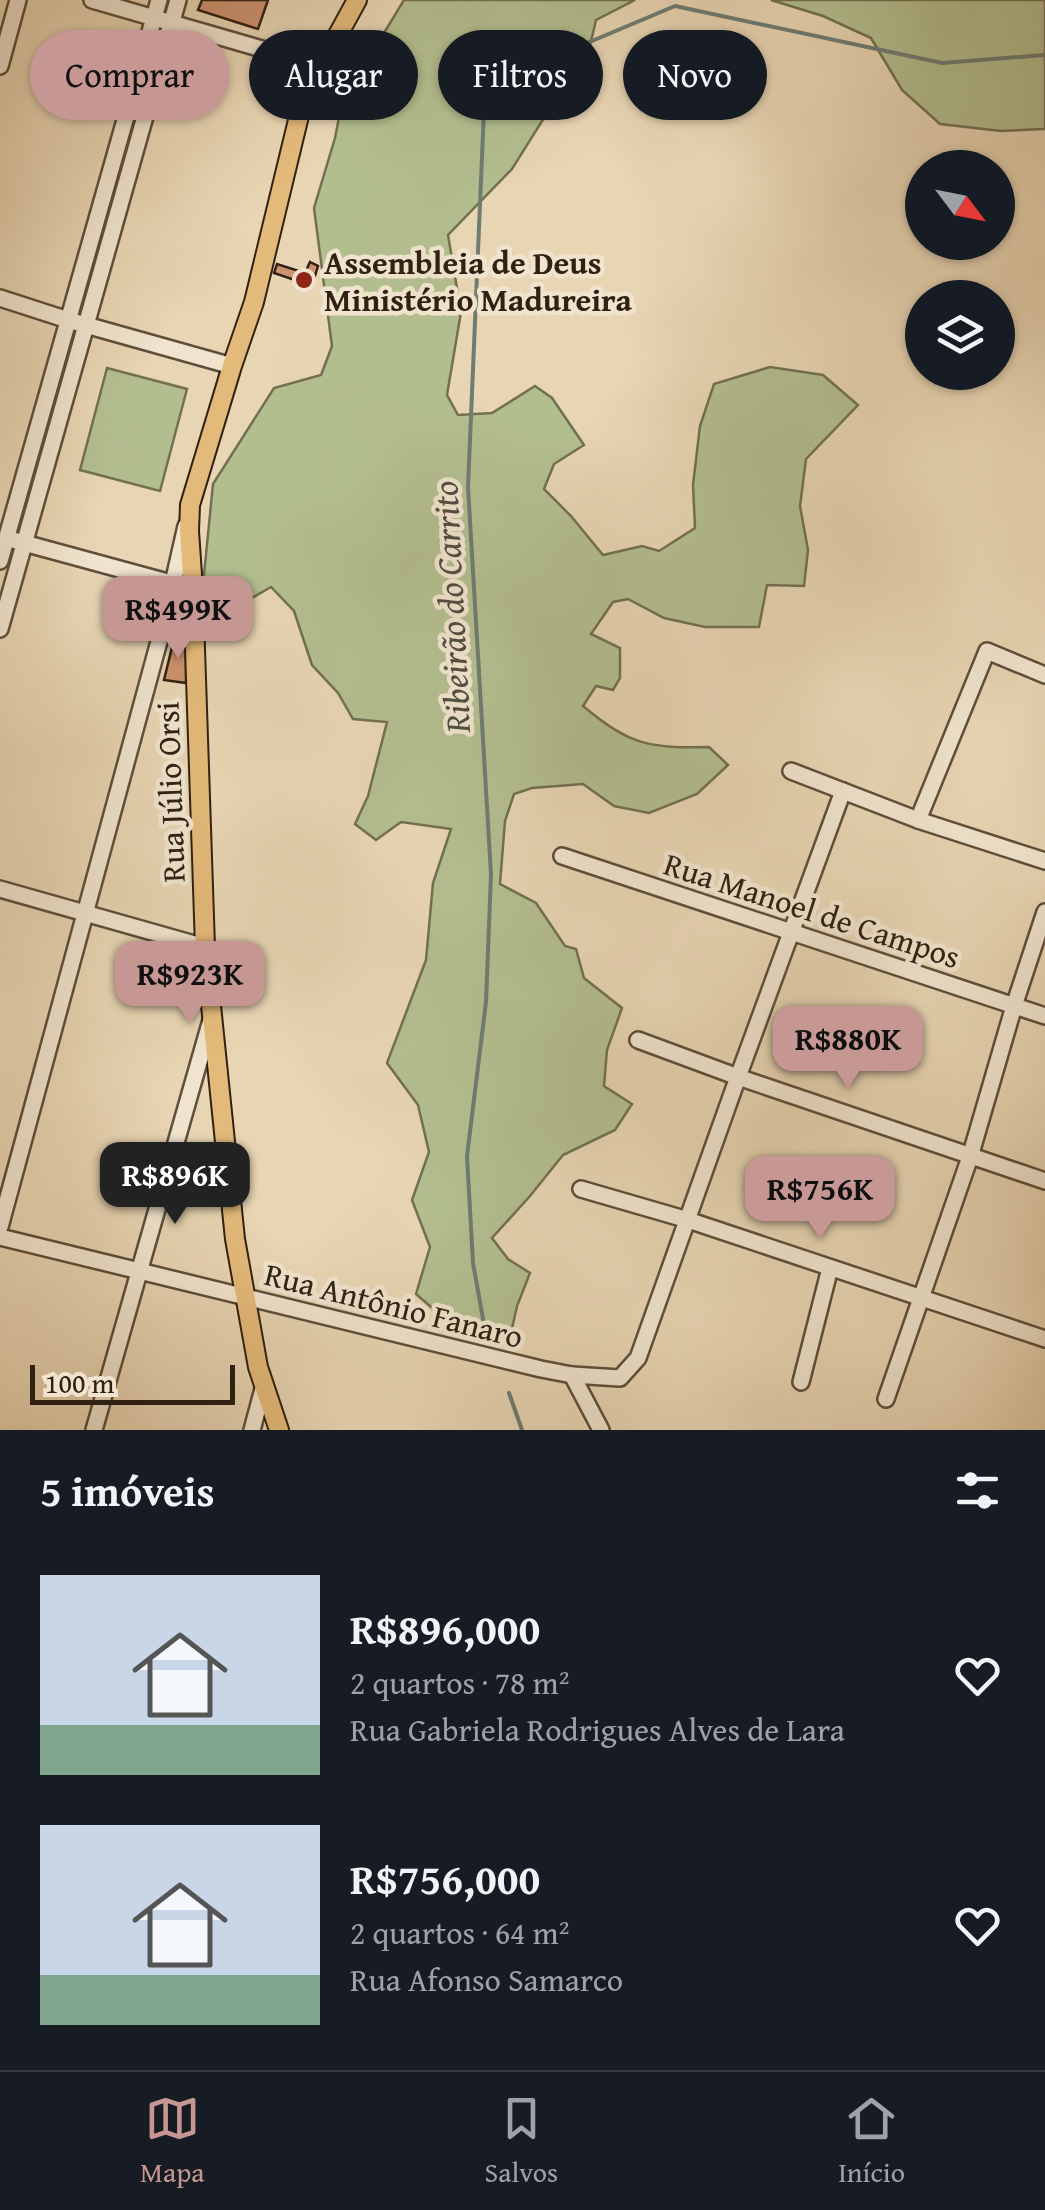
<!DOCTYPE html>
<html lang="pt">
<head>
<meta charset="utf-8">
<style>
  body { margin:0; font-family:"Gentium Book Plus",serif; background:#242831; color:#f1f3f6; height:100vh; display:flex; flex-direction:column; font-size:38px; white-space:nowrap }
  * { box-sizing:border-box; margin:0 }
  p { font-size:32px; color:#9ea1a6 }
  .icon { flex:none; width:55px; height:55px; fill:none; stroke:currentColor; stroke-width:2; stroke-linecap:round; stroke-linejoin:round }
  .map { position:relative; height:1430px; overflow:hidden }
  .panel { display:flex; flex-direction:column; background:#171b24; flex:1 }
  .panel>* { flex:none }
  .hud { position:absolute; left:30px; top:30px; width:985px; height:90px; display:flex; gap:20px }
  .needle { width:65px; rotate:122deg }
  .fabs { position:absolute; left:905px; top:150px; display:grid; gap:20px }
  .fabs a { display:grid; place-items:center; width:110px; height:110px; border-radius:50%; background:#171b24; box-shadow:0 2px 8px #0004; font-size:50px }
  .scale { position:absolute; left:30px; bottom:25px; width:205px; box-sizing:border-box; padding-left:10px; border:5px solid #302113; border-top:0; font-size:28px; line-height:35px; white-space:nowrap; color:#302113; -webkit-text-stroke:8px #f0e4ce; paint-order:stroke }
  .price { position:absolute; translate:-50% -85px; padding:0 22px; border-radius:20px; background:#c59692; color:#111; font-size:32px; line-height:65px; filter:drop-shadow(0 2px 5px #0008) }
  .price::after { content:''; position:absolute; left:50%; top:60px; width:30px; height:22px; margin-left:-15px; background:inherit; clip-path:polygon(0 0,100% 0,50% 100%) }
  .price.selected { background:#222; color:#fff }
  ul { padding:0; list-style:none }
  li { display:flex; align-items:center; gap:30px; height:250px; padding:0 40px }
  li span { display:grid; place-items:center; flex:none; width:280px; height:200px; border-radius:0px; color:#555 }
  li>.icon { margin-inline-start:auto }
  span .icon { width:120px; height:120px; fill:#fffc; stroke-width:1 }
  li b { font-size:42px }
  h2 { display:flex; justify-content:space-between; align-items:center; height:120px; padding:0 40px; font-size:42px }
  .chip { padding:0 35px; border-radius:45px; background:#171b24; box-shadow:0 2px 8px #0004; font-size:35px; line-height:90px }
  .chip.selected { background:#c59692; color:#111 }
  .tab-bar { display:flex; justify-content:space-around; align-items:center; height:140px; border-top:2px solid #363941; background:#171b24; font-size:28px; color:#9ea1a6 }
  .tab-bar a { display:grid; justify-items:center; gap:5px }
  .tab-bar .selected { color:#c59692 }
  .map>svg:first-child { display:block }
</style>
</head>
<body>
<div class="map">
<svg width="1045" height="1430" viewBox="0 0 1045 1430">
  <rect width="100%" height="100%" fill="#e8d5b3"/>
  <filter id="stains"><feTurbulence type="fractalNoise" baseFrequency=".002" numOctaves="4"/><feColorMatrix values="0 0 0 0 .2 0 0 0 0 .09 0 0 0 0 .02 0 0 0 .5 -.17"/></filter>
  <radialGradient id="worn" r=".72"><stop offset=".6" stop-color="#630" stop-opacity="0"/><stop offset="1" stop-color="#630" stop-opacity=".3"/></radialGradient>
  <!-- green -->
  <g fill="#b3be8f" stroke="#727051" stroke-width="2.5">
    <path d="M404,0h231l-39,20 -14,60 -40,41 -30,48 -64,66 13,77 -14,83 11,20 34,-2 43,-27 17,12 32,47 -30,19 -10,25 27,27 32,39 39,-9 17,5 36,-23 -2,-43 7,-59 14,-42 56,-17 53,8 35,30 -52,54 -6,47 8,44 -4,36 -37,-1 -8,42h-54l-41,-9 -36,-19 -15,3 -22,32 29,14v30l-7,12 -17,-4 -13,20c48,40 66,42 126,41l19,18 -31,29 -48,19 -35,-7 -31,-22 -51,4 -18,6 -9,27 -5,63 36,19 29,43 11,3 8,29 38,30 -15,42 -3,36 28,18 -17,26 -52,25 -33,41 -38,42 16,21 22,14 -13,33 -6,27 -5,8 -44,-7 -46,-40 14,-47 -18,-47 17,-48 -11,-47 -31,-42 39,-103 7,-77 18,-54 -50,-7 -25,18 -21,-16 13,-28 19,-74 -34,-3 -15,-26 -26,-28 -18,-54 -23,-24 -35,20 -33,-22 10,-101 61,-96 47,-13 11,-29 -18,-138 21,-70 7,-36z"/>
    <path d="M771,0h274v129l-44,2 -61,-7 -38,-34 -31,-52 -48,-22z"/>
    <path d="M107,368l80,21 -27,102 -80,-21z"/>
  </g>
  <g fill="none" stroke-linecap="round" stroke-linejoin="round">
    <!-- stream -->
    <g stroke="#6e7c72" stroke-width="4">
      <path d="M675,6l267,57 103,-8"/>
      <path d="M485,1330l-12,-67 -6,-107 19,-154 5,-128 -23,-387 17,-401 190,-80"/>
      <path d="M509,1393l13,37"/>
    </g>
  </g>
  <!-- building -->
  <g fill="#cd926f" stroke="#302113" stroke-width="2.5">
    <path d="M202,0h66l-10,29 -60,-19z"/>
    <path d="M310,262l8,4 -6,20 -38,-13 3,-9 28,9z"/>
    <path d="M186,634v49l-22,-3 11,-45z"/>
  </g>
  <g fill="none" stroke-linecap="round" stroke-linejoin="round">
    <defs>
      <g id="minor">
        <path d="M92,0l229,66"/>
        <path d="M0,66l18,-66"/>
        <path d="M0,298l68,22 164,46"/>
        <path d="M13,540l180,49"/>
        <path d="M0,561l159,-561"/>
        <path d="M0,629l178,-629"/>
        <path d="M791,771l127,49 127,41"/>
        <path d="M918,820l69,-169 58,24"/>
        <path d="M562,856l483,160"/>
        <path d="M0,889l205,58"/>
        <path d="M638,1040l100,37 307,104"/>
        <path d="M581,1189l107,31 357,119"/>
        <path d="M0,1227l164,-604 22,-97"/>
        <path d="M0,1237l541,132 31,6 48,3 18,-20 100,-281 105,-286"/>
        <path d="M572,1375l29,55"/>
        <path d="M801,1382l29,-114"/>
        <path d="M886,1399l84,-242 44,-151 31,-94"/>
        <path d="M94,1430l117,-410"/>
        <path d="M252,1430l12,-45"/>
      </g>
      <path id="major" d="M279,1430l-21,-63 -23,-128 -30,-292 -12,-358 -4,-58 1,-26 42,-139 22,-64 45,-186 22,-50 36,-66"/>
    </defs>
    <!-- minor casing -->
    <use href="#minor" stroke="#5e4e3b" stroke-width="20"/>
    <!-- major casing -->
    <use href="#major" stroke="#302113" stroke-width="22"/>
    <!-- minor -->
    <use href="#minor" stroke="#f0e4ce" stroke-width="15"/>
    <!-- major -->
    <use href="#major" stroke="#e4ba7a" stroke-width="18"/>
  </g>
  <!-- markers -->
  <circle fill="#8f2418" stroke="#f0e4ce" stroke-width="4" cx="304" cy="280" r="10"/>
  <g text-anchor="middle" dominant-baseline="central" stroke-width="9" stroke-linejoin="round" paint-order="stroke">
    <!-- poi labels -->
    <g font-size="32" font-weight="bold" fill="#302113" stroke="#f0e4ce" text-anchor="start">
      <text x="324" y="262">Assembleia de Deus<tspan x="324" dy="37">Ministério Madureira</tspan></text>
    </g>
    <!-- street labels -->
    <g font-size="32" fill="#302113" stroke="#f0e4ce">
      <text transform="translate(170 792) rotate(-92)">Rua Júlio Orsi</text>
      <text transform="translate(812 910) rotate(18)">Rua Manoel de Campos</text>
      <text transform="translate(394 1305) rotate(14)">Rua Antônio Fanaro</text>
    </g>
    <!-- water labels -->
    <g font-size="35" font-style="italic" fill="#4f4e42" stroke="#f0e4ce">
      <text transform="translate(451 607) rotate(-93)">Ribeirão do Carrito</text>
    </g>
  </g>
  <rect width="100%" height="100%" filter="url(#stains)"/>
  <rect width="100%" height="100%" fill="url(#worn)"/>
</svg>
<div class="fabs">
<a><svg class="needle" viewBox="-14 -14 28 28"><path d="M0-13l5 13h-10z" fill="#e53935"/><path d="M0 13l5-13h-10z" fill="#9ea1a6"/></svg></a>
<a><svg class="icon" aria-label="layers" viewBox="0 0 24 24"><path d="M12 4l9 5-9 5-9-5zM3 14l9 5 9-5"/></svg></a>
</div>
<div class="scale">100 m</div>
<b class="price" style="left:178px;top:661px">R$499K</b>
<b class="price" style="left:190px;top:1026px">R$923K</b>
<b class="price" style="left:848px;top:1091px">R$880K</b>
<b class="price selected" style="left:175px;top:1227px">R$896K</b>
<b class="price" style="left:820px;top:1241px">R$756K</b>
<div class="hud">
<a class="chip selected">Comprar</a>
<a class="chip">Alugar</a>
<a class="chip">Filtros</a>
<a class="chip">Novo</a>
</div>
</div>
<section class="panel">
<h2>5 imóveis<svg class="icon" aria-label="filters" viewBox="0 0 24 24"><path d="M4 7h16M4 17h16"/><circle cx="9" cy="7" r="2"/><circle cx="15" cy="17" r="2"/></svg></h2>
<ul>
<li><span style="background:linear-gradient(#c9d6e8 75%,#7fa58c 0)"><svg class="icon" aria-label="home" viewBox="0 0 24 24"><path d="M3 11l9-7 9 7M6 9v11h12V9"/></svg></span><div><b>R$896,000</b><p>2 quartos · 78 m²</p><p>Rua Gabriela Rodrigues Alves de Lara</p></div><svg class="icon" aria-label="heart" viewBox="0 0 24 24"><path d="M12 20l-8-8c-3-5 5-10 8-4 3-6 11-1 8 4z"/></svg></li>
<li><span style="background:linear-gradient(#c9d6e8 75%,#7fa58c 0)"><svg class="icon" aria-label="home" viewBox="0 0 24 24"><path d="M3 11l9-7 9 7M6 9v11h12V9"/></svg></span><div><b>R$756,000</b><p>2 quartos · 64 m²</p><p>Rua Afonso Samarco</p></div><svg class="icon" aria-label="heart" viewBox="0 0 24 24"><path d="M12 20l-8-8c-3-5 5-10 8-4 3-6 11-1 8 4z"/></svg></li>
</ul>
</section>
<nav class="tab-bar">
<a class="selected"><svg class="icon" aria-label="map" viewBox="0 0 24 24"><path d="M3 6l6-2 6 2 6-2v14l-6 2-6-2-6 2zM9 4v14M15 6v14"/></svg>Mapa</a>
<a><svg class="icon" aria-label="saved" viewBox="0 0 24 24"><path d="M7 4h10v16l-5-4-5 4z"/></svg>Salvos</a>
<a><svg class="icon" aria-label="home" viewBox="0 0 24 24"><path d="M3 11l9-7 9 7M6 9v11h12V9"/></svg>Início</a>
</nav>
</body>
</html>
